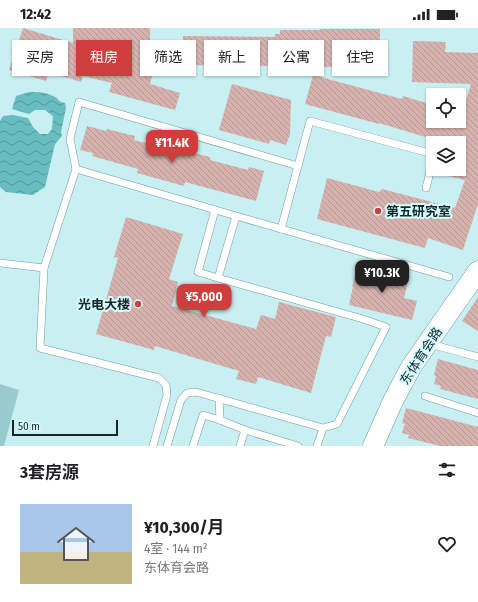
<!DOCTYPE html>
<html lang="zh">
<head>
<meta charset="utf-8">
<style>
  body { margin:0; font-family:"Fira Sans Condensed","Noto Sans SC",sans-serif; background:#f2f2f2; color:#202124; height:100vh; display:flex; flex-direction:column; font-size:15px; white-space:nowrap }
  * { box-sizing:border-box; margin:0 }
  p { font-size:13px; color:#757577 }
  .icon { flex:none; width:22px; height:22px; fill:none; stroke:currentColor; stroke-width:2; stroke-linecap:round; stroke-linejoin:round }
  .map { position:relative; height:418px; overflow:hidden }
  .panel { display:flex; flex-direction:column; background:#fff; flex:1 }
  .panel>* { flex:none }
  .top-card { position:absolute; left:12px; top:12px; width:454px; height:36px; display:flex; gap:8px }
  .buttons { position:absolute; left:426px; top:60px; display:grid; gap:8px }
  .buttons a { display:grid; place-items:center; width:40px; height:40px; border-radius:0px; background:#fff; box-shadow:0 1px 3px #0004; font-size:20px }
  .scale { position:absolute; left:12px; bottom:10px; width:106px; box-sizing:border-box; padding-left:4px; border:2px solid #172627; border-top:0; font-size:11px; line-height:14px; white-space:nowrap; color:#172627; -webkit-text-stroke:3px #d5fdff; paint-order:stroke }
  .price { position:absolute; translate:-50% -34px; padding:0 9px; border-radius:8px; background:#cd3e3d; color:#fff; font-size:13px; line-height:26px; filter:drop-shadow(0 1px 2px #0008) }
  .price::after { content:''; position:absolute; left:50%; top:24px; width:12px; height:9px; margin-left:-6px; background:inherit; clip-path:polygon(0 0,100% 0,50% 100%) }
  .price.on { background:#222; color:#fff }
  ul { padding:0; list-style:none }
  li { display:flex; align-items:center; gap:12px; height:100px; padding:0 20px }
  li+li { border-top:1px solid #e0e0e0 }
  li span { display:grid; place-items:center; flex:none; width:112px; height:80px; border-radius:0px; color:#555 }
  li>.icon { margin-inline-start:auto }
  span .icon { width:48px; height:48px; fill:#fffc; stroke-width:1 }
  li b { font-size:17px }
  h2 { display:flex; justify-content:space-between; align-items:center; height:48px; padding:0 20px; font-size:17px }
  .chip { padding:0 14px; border-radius:0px; background:#fff; box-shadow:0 1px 3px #0004; font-size:14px; line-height:36px }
  .chip.on { background:#cd3e3d; color:#fff }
  .status { display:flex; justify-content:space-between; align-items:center; height:28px; padding:0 20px; background:#fff; direction:ltr }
  .status svg { height:11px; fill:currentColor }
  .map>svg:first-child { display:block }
</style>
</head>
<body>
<div class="status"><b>12:42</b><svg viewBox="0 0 49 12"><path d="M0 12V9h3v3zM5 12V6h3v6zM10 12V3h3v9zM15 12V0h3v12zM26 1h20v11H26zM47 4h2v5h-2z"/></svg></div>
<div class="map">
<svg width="478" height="418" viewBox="0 0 478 418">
  <defs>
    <pattern id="water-waves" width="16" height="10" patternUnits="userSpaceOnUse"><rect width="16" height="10" fill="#68bdc1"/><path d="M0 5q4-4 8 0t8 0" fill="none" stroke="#55999d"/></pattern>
    <pattern id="building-back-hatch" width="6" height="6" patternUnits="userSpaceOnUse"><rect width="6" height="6" fill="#d5b2ae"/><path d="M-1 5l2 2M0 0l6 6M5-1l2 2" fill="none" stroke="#b69996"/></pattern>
  </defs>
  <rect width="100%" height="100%" fill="#c8eff1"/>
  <!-- grass -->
  <path fill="#99cbce" d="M0,356l19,6 -15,56h-4z"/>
  <!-- water -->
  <path fill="url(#water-waves)" d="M29,64c8,0 17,0 24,4 6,2 4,6 12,7l1,5 -5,24 1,4 -7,8 -10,43 -12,8 -27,-3 -6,-5v-66l3,-5 10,-1 15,3 5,9 7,7h8l4,-5 1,-13 -8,-6h-10l-6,4 -17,-5 4,-13z"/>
  <!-- building -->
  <g fill="url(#building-back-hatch)">
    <path d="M23,0l50,15v-15h77v25l-5,21 7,2 -2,8 30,9 -5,17 -66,-18 3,-9 -29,-7 -2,6 -32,-10 -3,9 -37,-11z"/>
    <path d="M320,1h60v38h-65l2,-9 -25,-1 -1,12h-14v-3l-100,-1v-13h6v-16l92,1v-3h5v-4h40z"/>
    <path d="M413,13l33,1 -1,10 33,1v151l-15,46 -35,-12 -3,10 -108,-29 10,-41 52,14 3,-3 73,19 10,-28 -29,-7v-4h23v-26h-14l-66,-20v1l-74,-20 8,-29 89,24 1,-3 30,9v16h26v-8l3,1 9,-30 -59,-2z"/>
    <path d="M232,56l59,16 -1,34 -4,11 -16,-5 -1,4 -50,-14z"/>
    <path d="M87,98l19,5 1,-2 28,7 -1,4 55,14 1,-2 20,5v3l38,10 1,-3 15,4 -8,30 -71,-19 -1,4 -47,-13 1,-4 -46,-13 1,-3 -13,-3z"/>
    <path d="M126,189l57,17 -14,45 9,3 -6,24 84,23 5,-14 14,4 4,-17 57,15 -5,20 -5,-1 -15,57 -53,-16 -2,7 -20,-5 3,-8 -84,-25 -1,4 -58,-16 22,-76 -4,-1z"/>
    <path d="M357,239l30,8 1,-3 21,6 -5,20 13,3 -5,19 -63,-15 4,-18h-1z"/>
    <path d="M478,269v34l-16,-10z"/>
    <path d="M438,331l40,11v29l-38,-10 1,-3 -7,-2 2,-8 -2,-1z"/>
    <path d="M406,380l72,19v19h-38l-32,-8 1,-3 -7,-2 3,-9 -3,-1z"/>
  </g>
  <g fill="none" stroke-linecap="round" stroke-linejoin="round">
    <defs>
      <g id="lane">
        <path d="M76,141l-6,-30 9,-37 219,64"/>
        <path d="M426,160l7,-27"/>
        <path d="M215,182l-17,62 20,6"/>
        <path d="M281,201l29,-108 123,33"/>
        <path d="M0,235l44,5"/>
        <path d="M430,316l48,13"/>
        <path d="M425,368l53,17"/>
        <path d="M219,370l1,22"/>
        <path d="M153,418l14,-51 -1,-10 -7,-7 -119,-30 4,-80 32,-99 160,47 213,61"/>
        <path d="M167,418l14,-46 6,-7 9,-1 127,36 14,-4 49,-97 -23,-8 -145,-41 18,-62"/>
        <path d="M193,418l10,-31 17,5 25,10 53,16"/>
        <path d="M240,418l5,-16"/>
        <path d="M317,418l6,-18"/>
      </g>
      <path id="secondary" d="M373,418l20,-45 18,-34 67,-96"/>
    </defs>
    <!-- lane casing -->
    <use href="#lane" stroke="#759a9c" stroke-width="8"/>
    <!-- secondary casing -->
    <use href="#secondary" stroke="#759a9c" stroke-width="21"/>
    <!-- lane -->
    <use href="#lane" stroke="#fff" stroke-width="7"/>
    <!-- secondary -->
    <use href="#secondary" stroke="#fff" stroke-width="20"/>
  </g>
  <!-- markers -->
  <g fill="#cd3e3d" stroke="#d5fdff" stroke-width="1.5">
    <circle cx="378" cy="183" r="4"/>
    <circle cx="138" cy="276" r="4"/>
  </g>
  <g text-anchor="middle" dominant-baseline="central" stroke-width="4" stroke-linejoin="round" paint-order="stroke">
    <!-- poi labels -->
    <g font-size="13" font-weight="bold" fill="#172627" stroke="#d5fdff" text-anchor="start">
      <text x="386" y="183">第五研究室</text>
      <text x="130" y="276" text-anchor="end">光电大楼</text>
    </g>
    <!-- street labels -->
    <g font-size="13" fill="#172627" stroke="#d5fdff">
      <text transform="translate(421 328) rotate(-57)">东体育会路</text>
    </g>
  </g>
</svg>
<div class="buttons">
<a><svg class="icon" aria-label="locate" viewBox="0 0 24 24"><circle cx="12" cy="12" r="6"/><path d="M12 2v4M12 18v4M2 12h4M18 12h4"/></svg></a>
<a><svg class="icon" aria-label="layers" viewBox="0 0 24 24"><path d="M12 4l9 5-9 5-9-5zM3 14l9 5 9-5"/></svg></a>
</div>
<div class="scale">50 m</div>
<b class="price" style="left:172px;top:136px">¥11.4K</b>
<b class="price on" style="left:382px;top:266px">¥10.3K</b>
<b class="price" style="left:204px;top:290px">¥5,000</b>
<div class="top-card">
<a class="chip">买房</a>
<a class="chip on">租房</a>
<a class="chip">筛选</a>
<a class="chip">新上</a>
<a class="chip">公寓</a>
<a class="chip">住宅</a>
</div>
</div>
<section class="panel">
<h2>3套房源<svg class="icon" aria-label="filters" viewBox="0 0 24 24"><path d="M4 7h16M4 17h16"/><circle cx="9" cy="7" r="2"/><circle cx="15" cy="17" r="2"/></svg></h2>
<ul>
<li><span style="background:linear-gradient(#a9c7e8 60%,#c2b280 0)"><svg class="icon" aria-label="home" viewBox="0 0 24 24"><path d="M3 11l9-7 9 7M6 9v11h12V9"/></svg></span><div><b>¥10,300/月</b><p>4室 · 144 m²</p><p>东体育会路</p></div><svg class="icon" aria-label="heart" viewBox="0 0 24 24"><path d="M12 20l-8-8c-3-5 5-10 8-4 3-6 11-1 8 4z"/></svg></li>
</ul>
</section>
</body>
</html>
